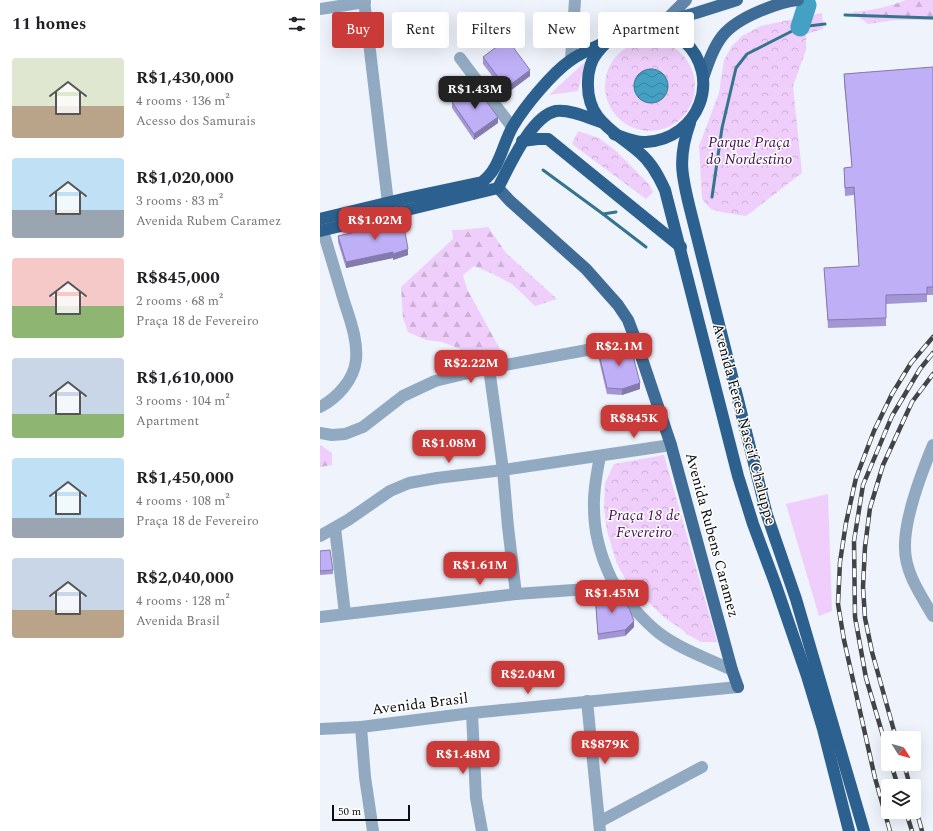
<!DOCTYPE html>
<html lang="en">
<head>
<meta charset="utf-8">
<style>
  body { margin:0; font-family:Spectral,serif; background:#f6f6f6; color:#202124; height:100vh; display:flex; flex-direction:column; font-size:15px; white-space:nowrap }
  * { box-sizing:border-box; margin:0 }
  p { font-size:13px; color:#757577 }
  .icon { flex:none; width:22px; height:22px; fill:none; stroke:currentColor; stroke-width:2; stroke-linecap:round; stroke-linejoin:round }
  .map { position:relative; flex:1; overflow:hidden }
  .details { display:flex; flex-direction:column; background:#fff; width:320px }
  .details>* { flex:none }
  .guide { position:absolute; left:12px; top:12px; width:380px; height:36px; display:flex; gap:8px }
  .needle { width:26px; rotate:127deg }
  .buttons { position:absolute; left:561px; top:731px; display:grid; gap:8px }
  .buttons a { display:grid; place-items:center; width:40px; height:40px; border-radius:4px; background:#fff; box-shadow:0 4px 16px #0002; font-size:20px }
  .scale { position:absolute; left:12px; bottom:10px; width:78px; box-sizing:border-box; padding-left:4px; border:2px solid #0c0d10; border-top:0; font-size:11px; line-height:14px; white-space:nowrap; color:#0c0d10; -webkit-text-stroke:3px #fff; paint-order:stroke }
  .price { position:absolute; translate:-50% -34px; padding:0 9px; border-radius:8px; background:#c93a38; color:#fff; font-size:13px; line-height:26px; filter:drop-shadow(0 1px 2px #0008) }
  .price::after { content:''; position:absolute; left:50%; top:24px; width:12px; height:9px; margin-left:-6px; background:inherit; clip-path:polygon(0 0,100% 0,50% 100%) }
  .price.selected { background:#222; color:#fff }
  ul { padding:0; list-style:none }
  li { display:flex; align-items:center; gap:12px; height:100px; padding:0 12px }
  li span { display:grid; place-items:center; flex:none; width:112px; height:80px; border-radius:4px; color:#555 }
  li>.icon { margin-inline-start:auto }
  span .icon { width:48px; height:48px; fill:#fffc; stroke-width:1 }
  li b { font-size:17px }
  h2 { display:flex; justify-content:space-between; align-items:center; height:48px; padding:0 12px; font-size:17px }
  .tag { padding:0 14px; border-radius:4px; background:#fff; box-shadow:0 4px 16px #0002; font-size:14px; line-height:36px }
  .tag.selected { background:#c93a38; color:#fff }
  main { display:flex; flex:1; min-height:0 }
  .map>svg:first-child { display:block }
</style>
</head>
<body>
<main>
<section class="details">
<h2>11 homes<svg class="icon" aria-label="filters" viewBox="0 0 24 24"><path d="M4 7h16M4 17h16"/><circle cx="9" cy="7" r="2"/><circle cx="15" cy="17" r="2"/></svg></h2>
<ul>
<li><span style="background:linear-gradient(#dfe7d0 60%,#b9a48a 0)"><svg class="icon" aria-label="home" viewBox="0 0 24 24"><path d="M3 11l9-7 9 7M6 9v11h12V9"/></svg></span><div><b>R$1,430,000</b><p>4 rooms · 136 m²</p><p>Acesso dos Samurais</p></div></li>
<li><span style="background:linear-gradient(#bfe0f5 65%,#9aa5b1 0)"><svg class="icon" aria-label="home" viewBox="0 0 24 24"><path d="M3 11l9-7 9 7M6 9v11h12V9"/></svg></span><div><b>R$1,020,000</b><p>3 rooms · 83 m²</p><p>Avenida Rubem Caramez</p></div></li>
<li><span style="background:linear-gradient(#f6c9c9 60%,#8fb573 0)"><svg class="icon" aria-label="home" viewBox="0 0 24 24"><path d="M3 11l9-7 9 7M6 9v11h12V9"/></svg></span><div><b>R$845,000</b><p>2 rooms · 68 m²</p><p>Praça 18 de Fevereiro</p></div></li>
<li><span style="background:linear-gradient(#c9d6e8 70%,#8fb573 0)"><svg class="icon" aria-label="home" viewBox="0 0 24 24"><path d="M3 11l9-7 9 7M6 9v11h12V9"/></svg></span><div><b>R$1,610,000</b><p>3 rooms · 104 m²</p><p>Apartment</p></div></li>
<li><span style="background:linear-gradient(#bfe0f5 75%,#9aa5b1 0)"><svg class="icon" aria-label="home" viewBox="0 0 24 24"><path d="M3 11l9-7 9 7M6 9v11h12V9"/></svg></span><div><b>R$1,450,000</b><p>4 rooms · 108 m²</p><p>Praça 18 de Fevereiro</p></div></li>
<li><span style="background:linear-gradient(#c9d6e8 65%,#b9a48a 0)"><svg class="icon" aria-label="home" viewBox="0 0 24 24"><path d="M3 11l9-7 9 7M6 9v11h12V9"/></svg></span><div><b>R$2,040,000</b><p>4 rooms · 128 m²</p><p>Avenida Brasil</p></div></li>
</ul>
</section>
<div class="map">
<svg width="613" height="831" viewBox="0 0 613 831">
  <defs>
    <pattern id="forest-firs" width="22" height="20" patternUnits="userSpaceOnUse"><rect width="22" height="20" fill="#efcefb"/><path d="M5 1l3.5 6h-7zM16 11l3.5 6h-7z" fill="#ccb0d6"/></pattern>
    <pattern id="park-crowns" width="20" height="18" patternUnits="userSpaceOnUse"><rect width="20" height="18" fill="#efcefb"/><path d="M2 6a3 3 0 1 1 6 0M12 15a3 3 0 1 1 6 0" fill="none" stroke="#ccb0d6"/></pattern>
    <pattern id="water-waves" width="16" height="10" patternUnits="userSpaceOnUse"><rect width="16" height="10" fill="#45a1c3"/><path d="M0 5q4-4 8 0t8 0" fill="none" stroke="#38829d"/></pattern>
  </defs>
  <rect width="100%" height="100%" fill="#eff3fc"/>
  <!-- forest -->
  <g fill="url(#forest-firs)">
    <path d="M586,0h27v20h-38l-27,4 -16,-12c19,-1 36,-5 54,-12z"/>
    <path d="M168,227l18,26 51,46 -22,7 -23,-22 -21,-11 -17,-7 -11,9 4,14 35,64 -29,13 -13,-17 -18,-7 -16,-2 -18,-8 -5,-14 -2,-31 52,-48 -1,-9c13,0 24,-2 36,-3z"/>
    <path d="M0,445l12,8v12l-12,2z"/>
  </g>
  <!-- park -->
  <g fill="url(#park-crowns)">
    <path d="M502,13l1,16 -17,5v16l-13,36 9,87 -56,43 -25,-4 -10,-3 -9,-10 -3,-53 20,-53 5,-33 8,-14 10,-10 19,-10z"/>
    <circle cx="330" cy="86" r="45"/>
    <path d="M265,62l-7,29 -29,4z"/>
    <path d="M258,131l21,7 17,13 33,33 4,8 -7,7 -74,-55z"/>
    <path d="M344,455l53,187h-16l-14,-8 -7,-6 -15,-10 -38,-36 -10,-18 -10,-33 -3,-22 1,-26 9,-19z"/>
  </g>
  <!-- garden -->
  <path fill="#efcefb" d="M508,494l4,117 -13,5 -33,-112z"/>
  <!-- water -->
  <circle fill="url(#water-waves)" stroke="#34758d" cx="331" cy="86" r="17"/>
  <g fill="none" stroke-linecap="round" stroke-linejoin="round">
    <!-- stream -->
    <g stroke="#34758d" stroke-width="3">
      <path d="M525,15l88,3"/>
      <path d="M223,170l60,44 13,-2"/>
      <path d="M392,197l10,-69 14,-60 11,-14 53,-27 25,-3"/>
      <path d="M283,214l43,33"/>
    </g>
    <!-- river -->
    <path stroke="#45a1c3" stroke-width="19" d="M480,27l7,-22"/>
    <!-- minor -->
    <g stroke="#91aac2" stroke-width="12">
      <path d="M44,0l24,203"/>
      <path d="M0,9l45,-7"/>
      <path d="M140,58l52,69"/>
      <path d="M251,60l4,-60"/>
      <path d="M169,368l14,102 5,57 8,67"/>
      <path d="M0,407c17,-9 34,-27 36,-47 2,-20 -6,-40 -12,-59 -7,-24 -14,-47 -21,-70"/>
      <path d="M0,433l12,2 13,-1 18,-7 40,-31 32,-15 54,-13 147,-27"/>
      <path d="M613,445c-12,29 -29,73 -28,103 0,25 16,47 28,68"/>
      <path d="M280,456c-3,17 -7,34 -6,52 0,23 7,49 17,70 8,16 34,44 48,55 21,16 50,26 73,37"/>
      <path d="M15,528l10,86"/>
      <path d="M0,536l28,-16 42,-29 19,-8 28,-5 66,-8 168,-25"/>
      <path d="M0,617l196,-23 101,-7"/>
      <path d="M267,701l13,130"/>
      <path d="M152,713l4,85 6,33"/>
      <path d="M41,727l4,50 8,54"/>
      <path d="M0,729l41,-2 111,-14 266,-26"/>
      <path d="M279,822l103,-55"/>
    </g>
    <!-- secondary -->
    <path stroke="#6186a9" stroke-width="12" d="M346,20l20,-20"/>
    <!-- primary -->
    <g stroke="#3e6c96" stroke-width="12">
      <path d="M328,26l48,-13 41,-13"/>
      <path d="M383,78c13,-38 19,-51 57,-67 12,-5 25,-10 38,-11"/>
      <path d="M178,188l12,13 76,68 32,36 10,15 8,21 35,104 61,225 6,17"/>
    </g>
    <!-- trunk -->
    <g stroke="#2c608e" stroke-width="12">
      <path d="M370,123c-13,36 -8,54 1,90l76,302 29,84 68,232"/>
      <path d="M294,134c11,4 21,9 32,8 53,-3 77,-65 38,-101 -12,-12 -29,-16 -45,-14 -18,1 -31,12 -42,26 -6,7 -9,19 -9,28 -2,40 27,50 52,72 12,10 19,24 25,37l73,286 15,48 22,59 32,93 16,53 26,102"/>
      <path d="M202,141l16,-2h10l133,108"/>
      <path d="M0,219l87,-21 75,-16c18,-13 20,-37 31,-56 12,-20 39,-53 58,-66 10,-7 20,-11 30,-16"/>
      <path d="M0,231l178,-43c11,-21 33,-72 58,-77 14,-2 33,7 45,11"/>
    </g>
    <defs>
      <g id="rail">
        <path d="M576,738l-24,-86 -7,-34 -2,-31 2,-40 5,-39 13,-43 29,-63 21,-28"/>
        <path d="M568,753l-22,-75 -11,-61 -1,-76 9,-56 29,-69 28,-47 13,-16"/>
        <path d="M571,764l7,22"/>
        <path d="M584,764l6,22"/>
        <path d="M594,802l8,29"/>
        <path d="M586,812l6,19"/>
        <path d="M570,831l-15,-53 -31,-138 -6,-36 2,-42 6,-39 10,-45 18,-47 18,-37 19,-31 22,-26"/>
      </g>
    </defs>
    <!-- rail casing -->
    <use href="#rail" stroke="#424448" stroke-width="4.5"/>
    <!-- rail -->
    <use href="#rail" stroke="#fff" stroke-width="3" stroke-dasharray="9" stroke-linecap="butt"/>
  </g>
  <!-- wall -->
  <g fill="#a396d4">
    <path d="M163,57l47,19 -24,18 -23,-30z"/>
    <path d="M613,67v228h-6v7l-41,2v22l-58,2 -4,-60 35,-2 -5,-71 -9,1 -1,-28 8,-1 -8,-84v-9z"/>
    <path d="M132,102l46,21 -24,17 -22,-32z"/>
    <path d="M67,219l21,36 -15,5v-2l-47,10 -8,-26v-6l49,-11z"/>
    <path d="M278,350l42,39 -18,6 -15,-1 -9,-38z"/>
    <path d="M0,551l13,19v4l-13,1z"/>
    <path d="M275,595l39,32 -9,9 -27,4z"/>
  </g>
  <!-- shaded-wall -->
  <g fill="#857aac">
    <path d="M210,70v6l-24,18v-6z"/>
    <path d="M178,117v6l-24,17v-6z"/>
    <path d="M88,249v6l-15,5v-6z"/>
    <path d="M73,252v6l-47,10v-6z"/>
    <path d="M320,383v6l-18,6v-6z"/>
    <path d="M314,621v6l-9,9v-6z"/>
  </g>
  <!-- building -->
  <g fill="#beaff6" stroke="#857aac">
    <path d="M187,39l23,31 -24,18 -23,-31z"/>
    <path d="M613,67v220h-6v7l-41,1v23l-58,2 -4,-52 35,-2 -5,-79 -9,1 -1,-20 8,-1 -8,-93z"/>
    <path d="M155,86l23,31 -24,17 -22,-32z"/>
    <path d="M82,215l6,34 -15,5v-2l-47,10 -8,-26 50,-11 -1,-6z"/>
    <path d="M304,345l7,3 9,35 -18,6 -15,-1 -9,-38z"/>
    <path d="M10,550l3,20 -13,1v-20z"/>
    <path d="M294,594l15,14 5,13 -9,9 -27,4 -3,-39z"/>
  </g>
  <g text-anchor="middle" dominant-baseline="central" stroke-width="3" stroke-linejoin="round" paint-order="stroke">
    <!-- park labels -->
    <g font-size="15" font-style="italic" fill="#460c57" stroke="#fff">
      <text x="429" y="142">Parque Praça<tspan x="429" dy="17">do Nordestino</tspan></text>
      <text x="324" y="515">Praça 18 de<tspan x="324" dy="17">Fevereiro</tspan></text>
    </g>
    <!-- street labels -->
    <g font-size="15" fill="#0c0d10" stroke="#fff">
      <text transform="translate(424 424) rotate(75)">Avenida Feres Nascif Chaluppe</text>
      <text transform="translate(392 535) rotate(75)">Avenida Rubens Caramez</text>
      <text transform="translate(100 704) rotate(-7)">Avenida Brasil</text>
    </g>
  </g>
</svg>
<div class="buttons">
<a><svg class="needle" viewBox="-14 -14 28 28"><path d="M0-13l5 13h-10z" fill="#e53935"/><path d="M0 13l5-13h-10z" fill="#757577"/></svg></a>
<a><svg class="icon" aria-label="layers" viewBox="0 0 24 24"><path d="M12 4l9 5-9 5-9-5zM3 14l9 5 9-5"/></svg></a>
</div>
<div class="scale">50 m</div>
<b class="price selected" style="left:155px;top:110px">R$1.43M</b>
<b class="price" style="left:55px;top:241px">R$1.02M</b>
<b class="price" style="left:299px;top:367px">R$2.1M</b>
<b class="price" style="left:151px;top:384px">R$2.22M</b>
<b class="price" style="left:314px;top:439px">R$845K</b>
<b class="price" style="left:129px;top:464px">R$1.08M</b>
<b class="price" style="left:160px;top:586px">R$1.61M</b>
<b class="price" style="left:292px;top:614px">R$1.45M</b>
<b class="price" style="left:208px;top:695px">R$2.04M</b>
<b class="price" style="left:285px;top:765px">R$879K</b>
<b class="price" style="left:143px;top:775px">R$1.48M</b>
<div class="guide">
<a class="tag selected">Buy</a>
<a class="tag">Rent</a>
<a class="tag">Filters</a>
<a class="tag">New</a>
<a class="tag">Apartment</a>
</div>
</div>
</main>
</body>
</html>
